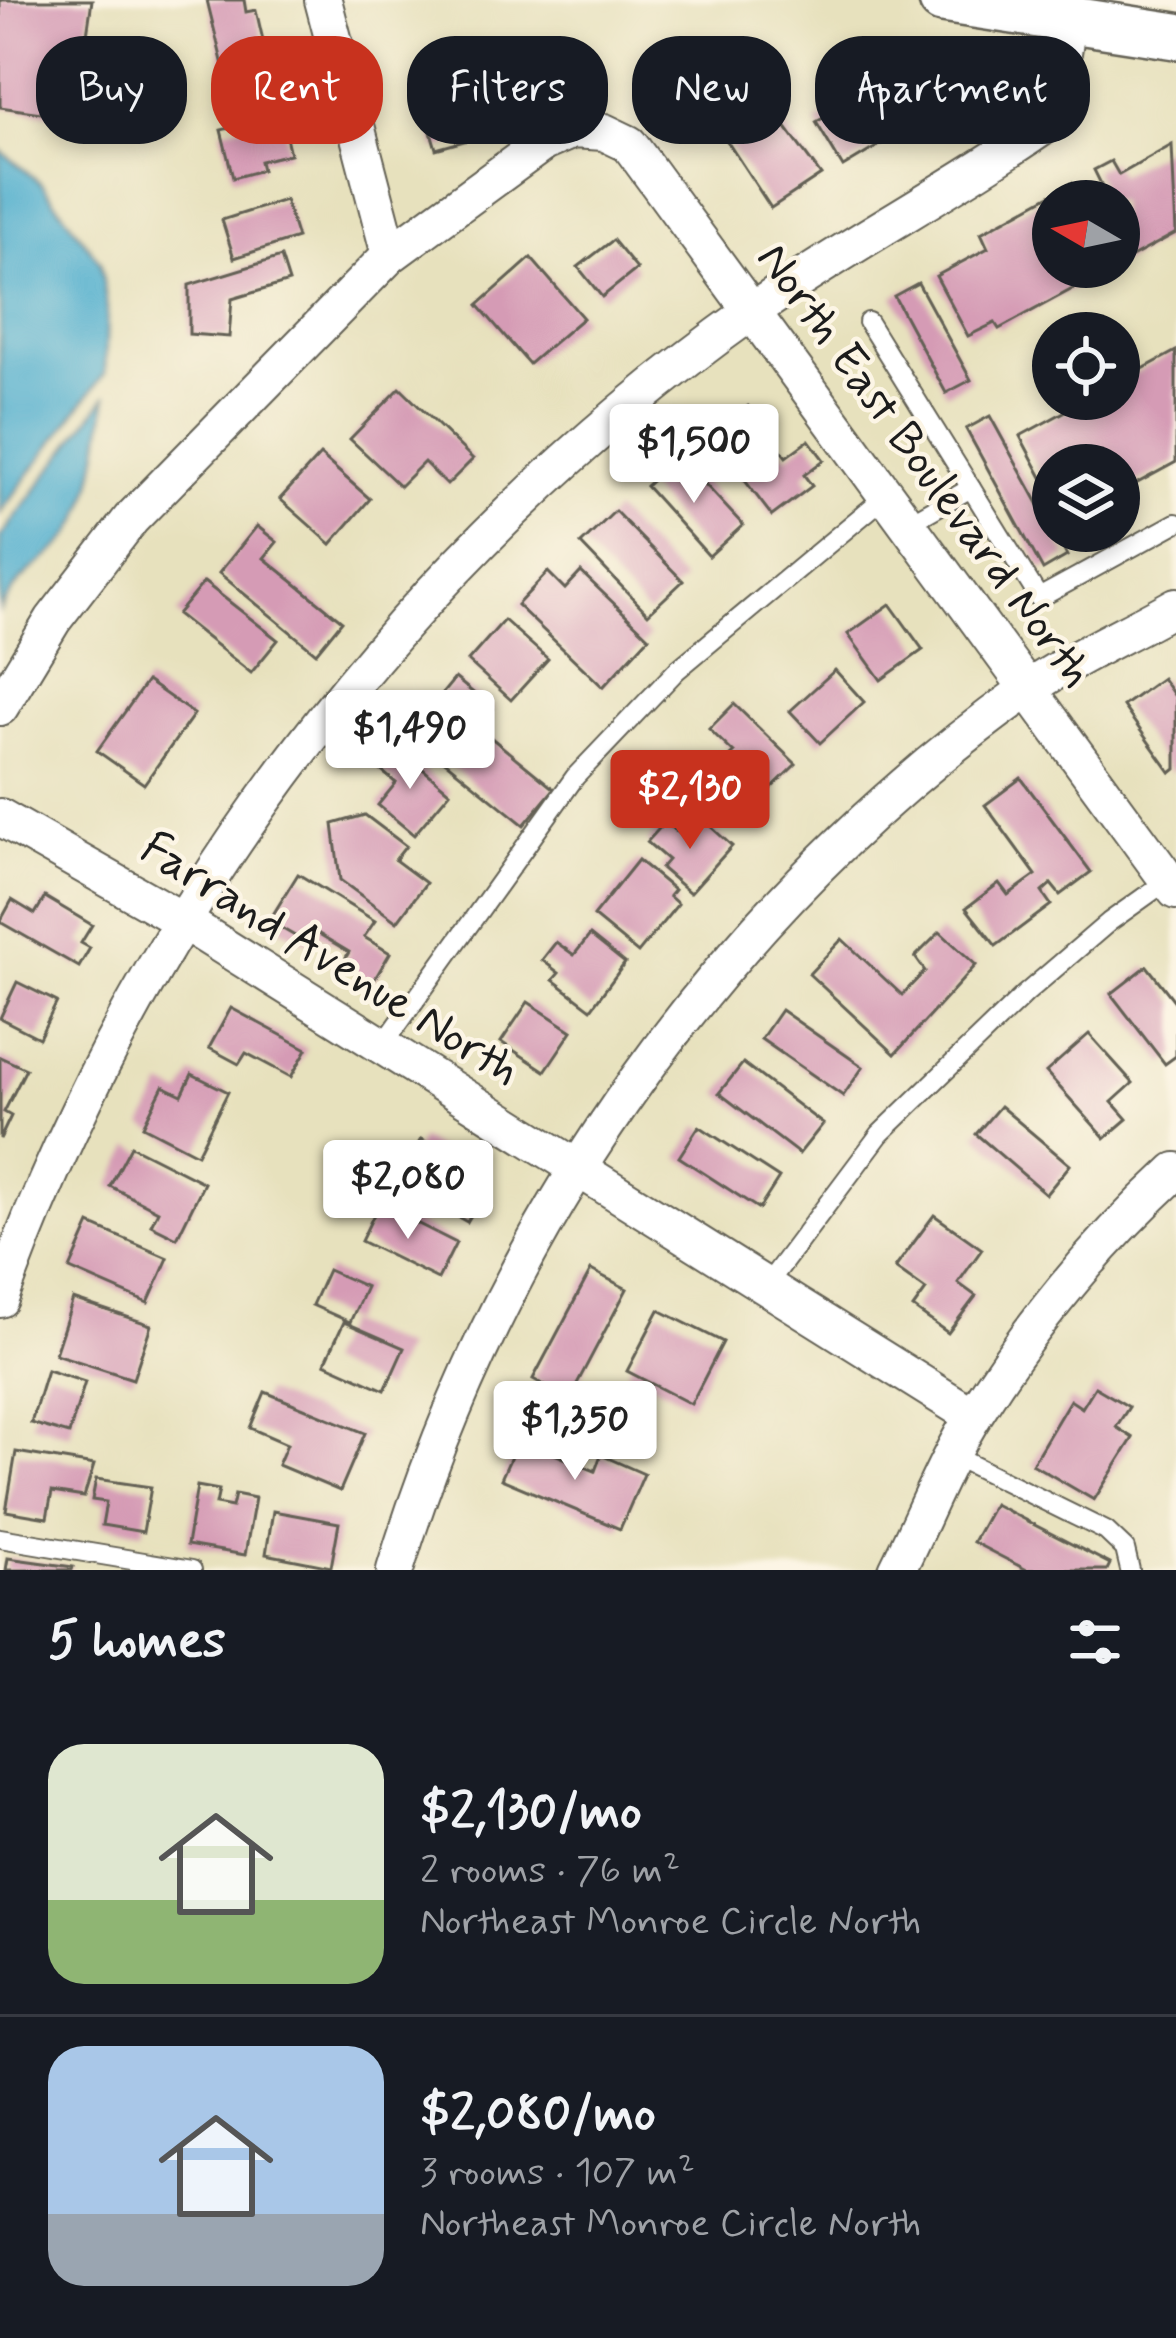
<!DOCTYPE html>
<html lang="en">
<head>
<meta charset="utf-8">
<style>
  body { margin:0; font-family:Mynerve,sans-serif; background:#242831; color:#f1f3f6; height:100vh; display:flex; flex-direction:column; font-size:45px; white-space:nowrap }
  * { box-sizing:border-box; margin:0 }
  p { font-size:39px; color:#9ea1a6 }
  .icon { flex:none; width:66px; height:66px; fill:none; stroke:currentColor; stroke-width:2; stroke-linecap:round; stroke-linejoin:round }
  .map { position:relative; height:1570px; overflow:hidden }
  .details { display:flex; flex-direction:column; background:#171b24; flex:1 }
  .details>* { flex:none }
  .guide { position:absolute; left:36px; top:36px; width:1104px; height:108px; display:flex; gap:24px }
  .needle { width:78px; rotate:279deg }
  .buttons { position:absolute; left:1032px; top:180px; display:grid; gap:24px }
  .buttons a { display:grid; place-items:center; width:108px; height:108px; border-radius:50%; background:#171b24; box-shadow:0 6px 18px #0003; font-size:60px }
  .price { position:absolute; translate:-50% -102px; padding:0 27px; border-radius:12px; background:#fff; color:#222; font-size:39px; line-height:78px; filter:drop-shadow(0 3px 6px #0008) }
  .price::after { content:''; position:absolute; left:50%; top:72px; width:36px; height:27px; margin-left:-18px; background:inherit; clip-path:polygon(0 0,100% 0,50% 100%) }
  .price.active { background:#c8321e; color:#fff }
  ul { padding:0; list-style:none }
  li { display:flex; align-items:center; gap:36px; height:300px; padding:0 48px }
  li+li { border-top:3px solid #363941 }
  li span { display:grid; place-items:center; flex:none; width:336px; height:240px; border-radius:36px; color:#555 }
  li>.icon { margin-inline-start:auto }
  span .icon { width:144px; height:144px; fill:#fffc; stroke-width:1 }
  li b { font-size:51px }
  h2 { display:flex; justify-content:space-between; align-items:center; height:144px; padding:0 48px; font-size:51px }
  .tag { padding:0 42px; border-radius:48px; background:#171b24; box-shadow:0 6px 18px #0003; font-size:42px; line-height:108px }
  .tag.active { background:#c8321e; color:#fff }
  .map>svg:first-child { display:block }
</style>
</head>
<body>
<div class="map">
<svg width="1176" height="1570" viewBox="0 0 1176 1570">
  <rect width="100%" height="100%" fill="#fcf5e5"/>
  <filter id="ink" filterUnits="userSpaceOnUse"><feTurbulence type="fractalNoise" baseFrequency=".00833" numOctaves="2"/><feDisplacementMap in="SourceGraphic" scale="24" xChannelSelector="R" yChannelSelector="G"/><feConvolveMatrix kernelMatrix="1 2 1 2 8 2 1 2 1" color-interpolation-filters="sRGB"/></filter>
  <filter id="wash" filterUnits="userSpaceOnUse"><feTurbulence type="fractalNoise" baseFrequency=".004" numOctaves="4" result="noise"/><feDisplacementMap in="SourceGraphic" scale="48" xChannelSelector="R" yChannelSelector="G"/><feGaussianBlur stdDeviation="2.7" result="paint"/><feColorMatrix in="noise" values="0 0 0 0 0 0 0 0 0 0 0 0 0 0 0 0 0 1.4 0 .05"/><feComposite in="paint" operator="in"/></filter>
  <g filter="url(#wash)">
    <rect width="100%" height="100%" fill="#e7e1bd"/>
    <!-- water -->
    <g fill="#50aece" stroke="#366575" stroke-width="3">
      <path d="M0,150l42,34 58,78 7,46 -2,65 -105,140z"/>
      <path d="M107,395c-6,40 -13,117 -42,146 -29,29 -43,30 -65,69v-72z"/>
    </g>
    <g id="blocks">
      <!-- building -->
      <g fill="#d59bb5">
        <path d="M0,0h92l-17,118 -75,-11z"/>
        <path d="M207,0h37l2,12 10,-2 9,39 -8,2 7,31 -35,8z"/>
        <path d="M892,80l26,42 -75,45 -27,-45 25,-14 -8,-13 19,-11 9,14z"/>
        <path d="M506,92l9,35 -79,22 -10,-34z"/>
        <path d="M762,95l59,80 -50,33 -54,-82z"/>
        <path d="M281,116l9,38 -30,7 2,9 -29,8 -12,-48z"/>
        <path d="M1172,145l4,88 -57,31v-63h-66v66h60l-114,62 -4,-6 -27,13 -32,-60 52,-28 -7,-15 91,-50 8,13 21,-12 -7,-14 17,-9 8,14z"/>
        <path d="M285,200l12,38 -63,20 -12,-38z"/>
        <path d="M613,240l24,29 -35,28 -24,-30z"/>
        <path d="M281,257l8,25 -57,17 -3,38 -40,-3v-49z"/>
        <path d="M531,258l52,60 -54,46 -51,-59z"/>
        <path d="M918,283l53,97 -25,13 -52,-97z"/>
        <path d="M1176,351v111l-57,31v-28h-66v33l-33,-62 68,-37h31v-17z"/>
        <path d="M400,388l73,71 -26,26 -23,-23 -24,24 -50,-47z"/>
        <path d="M748,406l38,51 23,-17 15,20 -20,15 8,11 -40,30 -62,-81z"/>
        <path d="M990,416l77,140 -24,14 -77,-141z"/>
        <path d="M320,455l50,44 -39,45 -51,-45z"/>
        <path d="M679,456l64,69 -34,31 -63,-70z"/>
        <path d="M615,511l68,70 -35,33 -67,-70z"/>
        <path d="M257,526l20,16 -13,16 78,63 -26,32 -97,-80z"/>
        <path d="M548,572l17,17 16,-17 68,65 -46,50 -86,-82z"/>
        <path d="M204,582l74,58 -27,33 -74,-59z"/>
        <path d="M890,604l33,46 -42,30 -33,-46z"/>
        <path d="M504,620l44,39 -37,41 -43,-39z"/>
        <path d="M835,670l29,32 -44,41 -30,-32z"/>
        <path d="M455,678l38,31 -15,18 76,62 -30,36 -114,-92z"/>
        <path d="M1162,678l14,20v71l-5,4 -48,-67z"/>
        <path d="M147,681l47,33 -50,70 -47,-33z"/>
        <path d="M734,704l62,60 -43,42 -36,-36 17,-17 -25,-24z"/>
        <path d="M397,747l53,45 -36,43 -36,-30 18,-22 -18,-15z"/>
        <path d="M1021,778l70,94 -31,23 -9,-11 -9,8 9,13 -55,41 -30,-38 33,-25 9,12 28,-20 -51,-70z"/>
        <path d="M365,815l41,31 -11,14 31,23 -29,39 -57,-42 -7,-56z"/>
        <path d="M699,816l33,30 -42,47 -29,-25 7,-8 -21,-18 18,-20 16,14z"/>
        <path d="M638,860l36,30 -5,6 9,8 -40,49 -45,-37z"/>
        <path d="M298,874l77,47 -11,16 26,16 -17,29 -31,-18 7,-12 -35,-21 -7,12 -38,-22z"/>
        <path d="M45,897l47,28 -11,18 9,5 -11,19 -79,-45 12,-22 23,14z"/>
        <path d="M940,932l36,33 -81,89 -86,-80 33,-35 60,56 23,-24 -10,-14z"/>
        <path d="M590,935l35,28 -34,46 -38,-29 6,-7 -17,-13 14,-18 18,13z"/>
        <path d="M1147,966l29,37v53l-11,8 -54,-70z"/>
        <path d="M17,982l40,20 -18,36 -39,-20z"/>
        <path d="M528,1002l44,29 -27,40 -44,-29z"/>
        <path d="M231,1008l76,41 -16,28 -45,-24 -7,11 -30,-16z"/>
        <path d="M781,1010l82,57 -20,29 -82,-57z"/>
        <path d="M1089,1034l44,49 -21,19 15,17 -22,19 -59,-66z"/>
        <path d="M0,1057l26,12 -22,43 7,4 -11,23z"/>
        <path d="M743,1063l80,61 -24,30 -80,-61z"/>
        <path d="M192,1074l36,18 -31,62 -54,-28 20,-40 19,9z"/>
        <path d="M1000,1106l70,59 -24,29 -70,-60z"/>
        <path d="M699,1126l80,52 -20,31 -80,-52z"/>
        <path d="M421,1139l44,25 -13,21 28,15 -13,22 -71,-40z"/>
        <path d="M131,1146l73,37 -27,55 -26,-13 7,-14 -48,-25z"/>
        <path d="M379,1204l77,39 -18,36 -77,-38z"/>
        <path d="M934,1215l48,34 -24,34 18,13 -28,37 -35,-25 13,-18 -31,-22z"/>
        <path d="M90,1224l78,34 -20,45 -78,-34z"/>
        <path d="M328,1270l38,17 -16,35 -38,-17z"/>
        <path d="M591,1270l36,19 -58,110 -36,-20z"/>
        <path d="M73,1299l78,26 -18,54 -78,-25z"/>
        <path d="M659,1310l64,32 -32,62 -64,-33z"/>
        <path d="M344,1322l60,26 -19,42 -60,-27z"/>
        <path d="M47,1370l38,12 -16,52 -38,-11z"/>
        <path d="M1095,1387l34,20 -13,20 17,11 -39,62 -62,-36 38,-64 12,8z"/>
        <path d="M265,1392l100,41 -25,58 -62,-26 9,-21 -37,-16z"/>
        <path d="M519,1439l76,32 6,-16 43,19 -24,55 -119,-50z"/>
        <path d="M16,1452l78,13 -10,32 -32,-5 -5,26 -41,-7z"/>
        <path d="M96,1479l55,8 -8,45 -41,-7 4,-23 -14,-2z"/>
        <path d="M197,1486l22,4 -3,14 16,3 3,-13 20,4 -10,57 -58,-10z"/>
        <path d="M994,1504l116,60 -3,6h-80l-54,-28z"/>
        <path d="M273,1511l66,12 -8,44 -65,-13z"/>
        <path d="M8,1558l65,9 -1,3h-66z"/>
      </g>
    </g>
  </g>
  <g filter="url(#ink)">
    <use href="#blocks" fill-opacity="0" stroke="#636154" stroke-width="3"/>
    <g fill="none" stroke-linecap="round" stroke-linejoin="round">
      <defs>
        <g id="service">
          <path d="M868,322l103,166"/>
          <path d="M909,523l62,-35 68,110 137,-75"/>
          <path d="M381,1048l194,-271 102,-107 210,-175"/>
          <path d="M766,1286l114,-152 145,-140 84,-72 59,-42"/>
          <path d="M954,1456l152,75 19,18 5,21"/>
          <path d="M0,1538l192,32"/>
        </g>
        <g id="minor">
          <path d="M323,0l67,255"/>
          <path d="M0,707l53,-87 78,-101 259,-264 153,-112 30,-13 31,2 25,12 547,747"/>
          <path d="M0,817l183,104 790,495"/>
          <path d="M0,1299c142,-393 411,-745 751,-987 94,-66 196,-119 290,-184l14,-30 14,-80"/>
          <path d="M395,1570c107,-351 331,-666 630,-879 47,-33 102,-57 151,-85"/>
          <path d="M897,1570c26,-52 48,-109 79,-158 55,-88 124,-171 200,-241"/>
        </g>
        <path id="tertiary" d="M942,0l234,36"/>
      </defs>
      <!-- service casing -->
      <use href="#service" stroke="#636154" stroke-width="22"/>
      <!-- minor casing -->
      <use href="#minor" stroke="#636154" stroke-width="40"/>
      <!-- tertiary casing -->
      <use href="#tertiary" stroke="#636154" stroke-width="50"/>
      <!-- service -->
      <use href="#service" stroke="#fff" stroke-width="18"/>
      <!-- minor -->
      <use href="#minor" stroke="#fff" stroke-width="36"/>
      <!-- tertiary -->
      <use href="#tertiary" stroke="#fff" stroke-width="45"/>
    </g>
  </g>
  <g text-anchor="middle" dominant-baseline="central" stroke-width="9" stroke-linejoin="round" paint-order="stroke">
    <!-- street labels -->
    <g font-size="48" fill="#1c1c1c" stroke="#fcf5e5">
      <text transform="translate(924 466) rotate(54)">North East Boulevard North</text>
      <text transform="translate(330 960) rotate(32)">Farrand Avenue North</text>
    </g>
  </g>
</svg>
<div class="buttons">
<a><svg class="needle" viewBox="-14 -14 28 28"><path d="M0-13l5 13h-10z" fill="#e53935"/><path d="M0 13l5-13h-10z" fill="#9ea1a6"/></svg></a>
<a><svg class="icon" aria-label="locate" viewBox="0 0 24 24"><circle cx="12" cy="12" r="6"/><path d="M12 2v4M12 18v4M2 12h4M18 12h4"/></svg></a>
<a><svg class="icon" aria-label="layers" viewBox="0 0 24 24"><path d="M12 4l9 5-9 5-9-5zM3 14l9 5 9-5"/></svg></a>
</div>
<b class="price" style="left:694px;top:506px">$1,500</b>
<b class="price" style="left:410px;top:792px">$1,490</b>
<b class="price active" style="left:690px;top:852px">$2,130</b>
<b class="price" style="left:408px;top:1242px">$2,080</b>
<b class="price" style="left:575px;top:1483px">$1,350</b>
<div class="guide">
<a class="tag">Buy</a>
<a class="tag active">Rent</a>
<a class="tag">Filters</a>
<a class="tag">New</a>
<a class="tag">Apartment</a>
</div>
</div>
<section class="details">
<h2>5 homes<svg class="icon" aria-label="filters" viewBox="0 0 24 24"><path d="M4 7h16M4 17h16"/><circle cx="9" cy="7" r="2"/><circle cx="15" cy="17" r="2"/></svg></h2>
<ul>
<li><span style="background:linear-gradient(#dfe7d0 65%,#8fb573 0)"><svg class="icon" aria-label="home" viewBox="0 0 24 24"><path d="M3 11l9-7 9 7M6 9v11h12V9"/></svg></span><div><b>$2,130/mo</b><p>2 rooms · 76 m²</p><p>Northeast Monroe Circle North</p></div></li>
<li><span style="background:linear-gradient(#a9c7e8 70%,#9aa5b1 0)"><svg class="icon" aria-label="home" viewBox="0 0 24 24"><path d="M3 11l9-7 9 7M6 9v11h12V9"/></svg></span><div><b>$2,080/mo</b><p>3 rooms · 107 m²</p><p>Northeast Monroe Circle North</p></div></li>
</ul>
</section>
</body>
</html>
